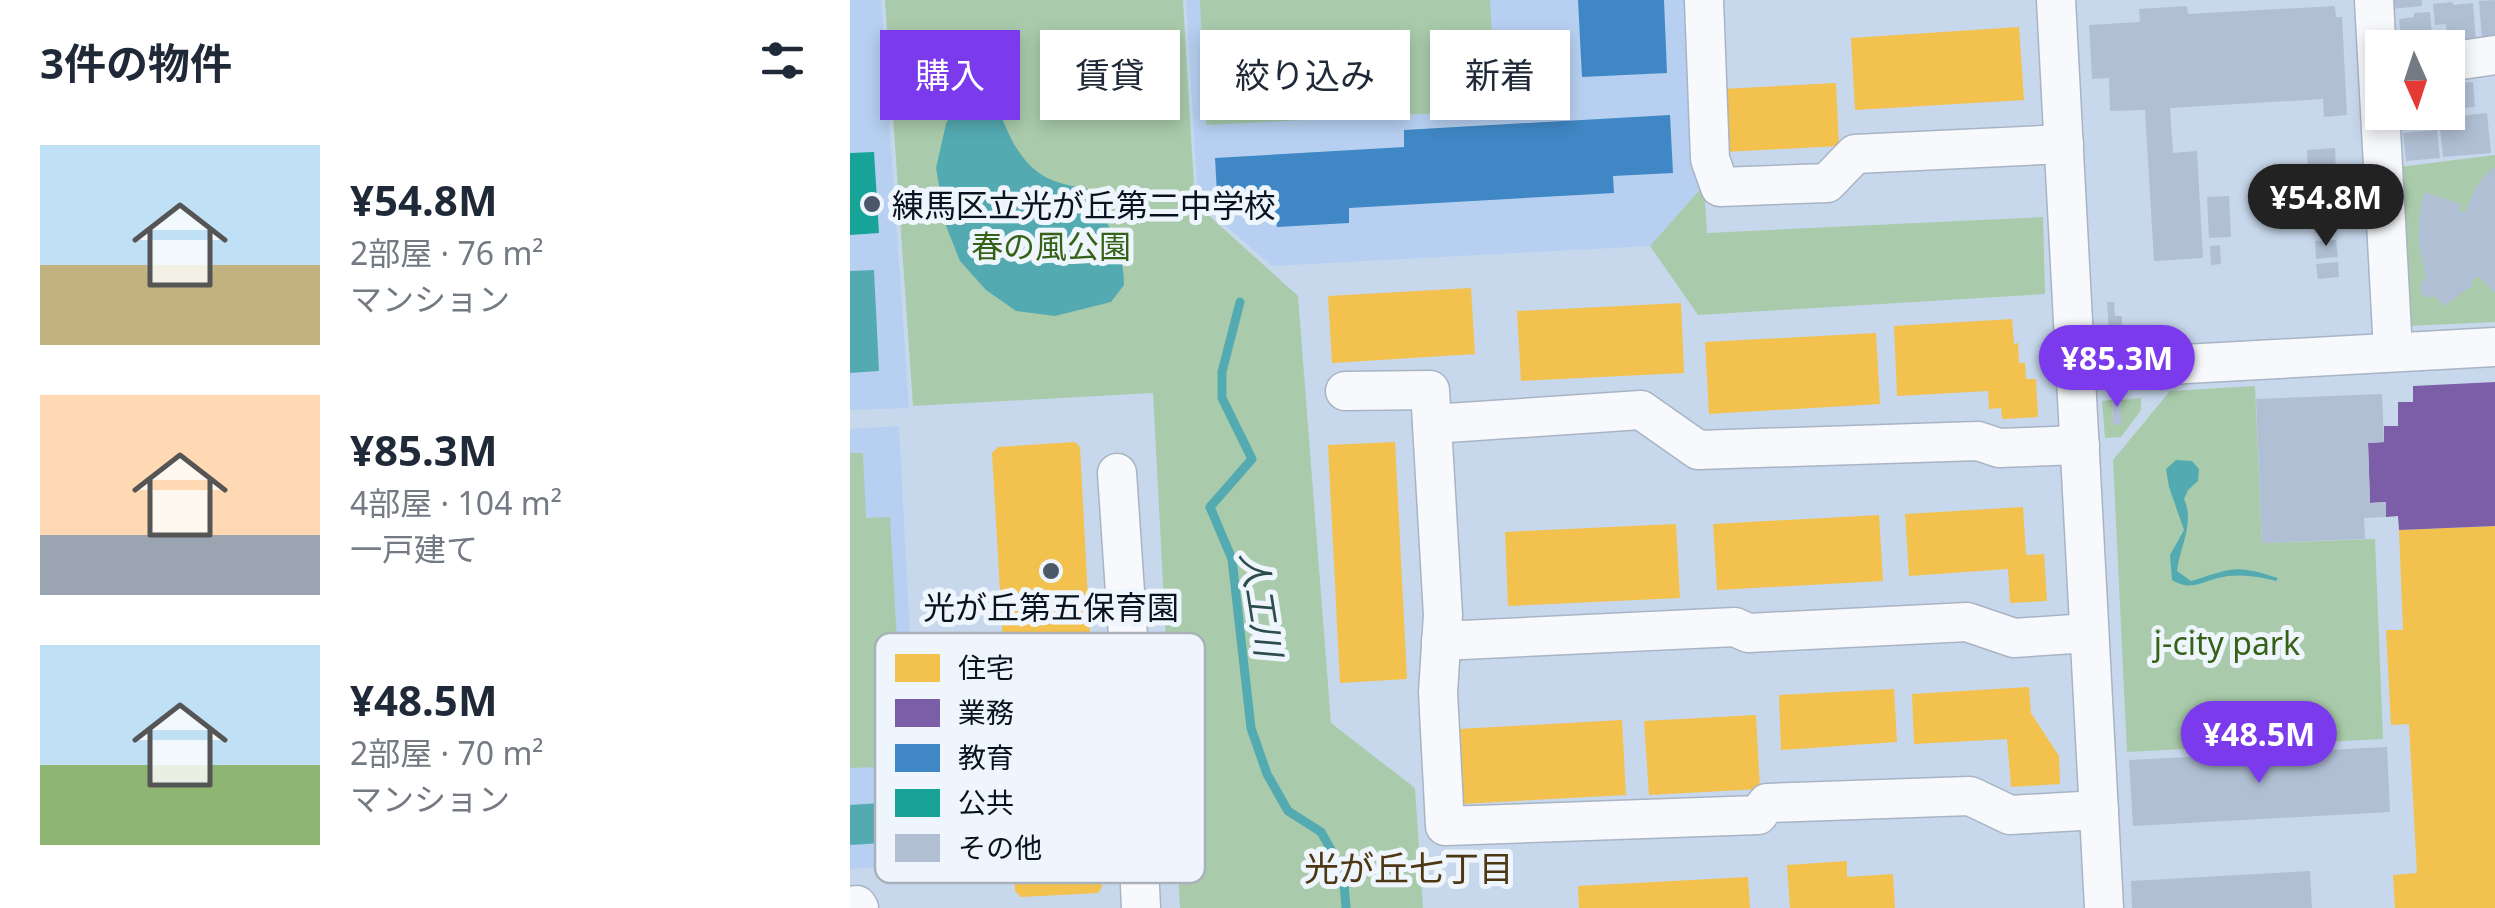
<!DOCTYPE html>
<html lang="ja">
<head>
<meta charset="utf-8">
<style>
  body { margin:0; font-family:"Noto Sans","Noto Sans JP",sans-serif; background:#f2f2f3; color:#1f2937; height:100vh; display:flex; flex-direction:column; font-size:38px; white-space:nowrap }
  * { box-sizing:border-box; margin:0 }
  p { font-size:32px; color:#747a83 }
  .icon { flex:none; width:55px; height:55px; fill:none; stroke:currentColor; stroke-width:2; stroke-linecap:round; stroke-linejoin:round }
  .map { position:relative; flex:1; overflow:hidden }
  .side { display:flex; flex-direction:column; background:#fff; width:850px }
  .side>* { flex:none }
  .guide { position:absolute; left:30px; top:30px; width:950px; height:90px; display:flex; gap:20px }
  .needle { width:65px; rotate:177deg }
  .controls { position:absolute; left:1515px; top:30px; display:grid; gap:20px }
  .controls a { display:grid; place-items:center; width:100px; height:100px; border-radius:0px; background:#fff; box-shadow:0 5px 15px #0003; font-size:50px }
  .price { position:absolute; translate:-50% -85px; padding:0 22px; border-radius:35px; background:#7c3aed; color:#fff; font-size:32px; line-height:65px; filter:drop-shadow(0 2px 5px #0008) }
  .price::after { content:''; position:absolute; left:50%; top:60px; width:30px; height:22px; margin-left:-15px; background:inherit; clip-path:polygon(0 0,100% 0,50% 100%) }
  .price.selected { background:#222; color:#fff }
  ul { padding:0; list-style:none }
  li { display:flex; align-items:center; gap:30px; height:250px; padding:0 40px }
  li span { display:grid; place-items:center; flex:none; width:280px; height:200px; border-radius:0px; color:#555 }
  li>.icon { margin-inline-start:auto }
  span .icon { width:120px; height:120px; fill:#fffc; stroke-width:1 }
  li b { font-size:42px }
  h2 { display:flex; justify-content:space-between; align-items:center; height:120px; padding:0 40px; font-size:42px }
  .tag { padding:0 35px; border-radius:0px; background:#fff; box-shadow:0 5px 15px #0003; font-size:35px; line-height:90px }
  .tag.selected { background:#7c3aed; color:#fff }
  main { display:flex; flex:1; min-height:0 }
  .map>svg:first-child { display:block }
</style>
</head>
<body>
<main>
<section class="side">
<h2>3件の物件<svg class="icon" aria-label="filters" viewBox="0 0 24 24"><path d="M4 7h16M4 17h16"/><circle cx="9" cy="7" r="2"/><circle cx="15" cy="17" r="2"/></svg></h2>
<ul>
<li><span style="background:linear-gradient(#bfe0f5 60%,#c2b280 0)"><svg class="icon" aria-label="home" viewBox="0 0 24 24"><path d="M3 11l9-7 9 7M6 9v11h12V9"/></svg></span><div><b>¥54.8M</b><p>2部屋 · 76 m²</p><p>マンション</p></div></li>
<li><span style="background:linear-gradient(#ffd9b3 70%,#9aa5b1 0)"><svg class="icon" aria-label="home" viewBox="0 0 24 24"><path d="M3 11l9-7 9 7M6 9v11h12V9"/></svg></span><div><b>¥85.3M</b><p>4部屋 · 104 m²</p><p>一戸建て</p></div></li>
<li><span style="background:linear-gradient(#bfe0f5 60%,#8fb573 0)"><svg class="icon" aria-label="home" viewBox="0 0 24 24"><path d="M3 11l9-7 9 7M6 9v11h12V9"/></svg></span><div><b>¥48.5M</b><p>2部屋 · 70 m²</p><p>マンション</p></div></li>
</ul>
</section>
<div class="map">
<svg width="1645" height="908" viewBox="0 0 1645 908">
  <rect width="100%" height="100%" fill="#c8d8ec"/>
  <!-- built -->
  <g fill="#b7d0f1">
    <path d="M0,0h31l28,408 -59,2z"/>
    <path d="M336,0h507l11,185 -54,61 -378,20 -74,-64z"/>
    <path d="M49,426l23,439 -72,4v-440z"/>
  </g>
  <!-- green -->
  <g fill="#a9cbab">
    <path d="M35,0h298l12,203 103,93 33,427 84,65 8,120h-243l-27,-515 -240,13z"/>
    <path d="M350,0h290l6,110 -290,15z"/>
    <path d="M1645,155v167l-88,4 -16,-158z"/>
    <path d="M854,185l3,48 336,-16 2,77 -347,21 -48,-69z"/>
    <path d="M1405,386l7,157 113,-4 8,200 -256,13 -14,-292 57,-69z"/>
    <path d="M1291,398v12l-20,27 -16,1 -3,-37 10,-1 1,24h8v-24z"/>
    <path d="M0,453h13l3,65 24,-1 14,249 -54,2z"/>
  </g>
  <!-- water -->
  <g fill="#54aab1">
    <path d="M113,88l30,3c9,29 21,66 49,84 14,9 31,11 47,14 17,32 35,59 35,96l-13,17 -56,14 -39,-5 -30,-21 -26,-29 -14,-35 -10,-58 10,-44z"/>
    <path d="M24,270l5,101 -29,2v-102z"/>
    <path d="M1326,460l16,1 7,8 -1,12 -10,9 -4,9c11,24 -4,47 -7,72l14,10c43,-13 43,-17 87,-3l-2,3c-19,-5 -39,-8 -58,-3 -19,5 -28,13 -46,2l-2,-25 14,-25 -15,-43 -3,-18z"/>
    <path d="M45,802l3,40 -48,3v-40z"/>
  </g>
  <!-- homes -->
  <g fill="#f2c14e">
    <path d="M1169,27l5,73 -169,10 -4,-72z"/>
    <path d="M986,83l3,63 -114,6 -3,-63z"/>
    <path d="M621,288l4,66 -143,9 -4,-67z"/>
    <path d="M831,303l3,70 -163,8 -4,-70z"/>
    <path d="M1162,319l2,25 4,-1 1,20h6l1,16h10l2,38 -36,2 -1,-11 -12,1 -1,-18 -91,5 -3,-70z"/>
    <path d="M1026,333l4,71 -171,10 -4,-72z"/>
    <path d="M225,442l5,5 11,208 -5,6 -77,4 -5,-6 -12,-206 6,-6z"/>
    <path d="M545,442l12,237 -67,4 -12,-238z"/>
    <path d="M1173,507l3,48 18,-1 3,47 -37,2 -2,-34 -99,7 -4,-62z"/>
    <path d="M1029,515l4,66 -166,9 -4,-66z"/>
    <path d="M826,524l4,74 -172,8 -3,-74z"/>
    <path d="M1645,526v382h-100l-2,-33 24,-2 -8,-149 -18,1 -5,-95h17l-4,-100z"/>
    <path d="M236,675l6,4 10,208 -4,6 -77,4 -6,-6 -11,-205 5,-7z"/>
    <path d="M1179,687l2,26 28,43 1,28 -49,3 -4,-48 -93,5 -2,-50z"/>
    <path d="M1044,689l3,53 -116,8 -2,-55z"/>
    <path d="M906,715l4,74 -111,6 -5,-74z"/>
    <path d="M772,720l4,75 -164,9 -4,-75z"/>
    <path d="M997,861v16l46,-3 2,34h-105l-3,-43z"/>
    <path d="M898,877l2,31h-171l-1,-22z"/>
  </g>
  <!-- offices -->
  <path fill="#7b5ea7" d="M1645,382v144l-96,4 -1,-14 -12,1v-15l-16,1 -2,-60 16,-1v-16h14v-24h15v-16z"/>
  <!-- schools -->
  <g fill="#3f88c5">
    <path d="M728,0h86l3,73 -85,4z"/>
    <path d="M820,115l3,58 -60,3 1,17 -265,15v15l-72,4 -2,-20 -57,4 -3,-53 189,-11v-17z"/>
  </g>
  <!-- public -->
  <path fill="#17a398" d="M24,152l5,81 -29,2v-82z"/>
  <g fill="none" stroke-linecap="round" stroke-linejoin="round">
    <!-- stream -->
    <path stroke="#54aab1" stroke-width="9" d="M390,302l-18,70v26l30,61 -42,48 22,52 19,169 16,46 21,37 33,21 22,39 3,37"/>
  </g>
  <!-- building -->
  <g fill="#b0bfd3">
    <path d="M1540,0h32v6l-31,3z"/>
    <path d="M1645,0v40l-13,1 -3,-40z"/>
    <path d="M1603,2v3l20,-2 3,38 -22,2v-9l-7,1 -1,-11 -11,1 -2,-21z"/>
    <path d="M1337,6l1,8 147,-8 1,11h6l5,98 -23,2 -1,-18 -153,9 3,45 24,-2 6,107 -49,3 -9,-151 -35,1 -1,-33 -17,1 -3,-54 51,-3 -1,-13z"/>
    <path d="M1580,12l2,24h-5l1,12h-26l-3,-29 15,-2v-4z"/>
    <path d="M1607,66l1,17 15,-1 2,25 -27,2v-42z"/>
    <path d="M1637,113l4,40 -48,4 -4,-39z"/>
    <path d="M1587,130l3,28 -34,3 -3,-28z"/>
    <path d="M1485,148l2,46 -28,1 -2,-45z"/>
    <path d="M1645,167v126l-17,-17 -7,5 2,4 -29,21 -8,-9h-10l-5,-3 -1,-7 1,-5 5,-5 -8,-35 1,-25 5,-25 37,12 -2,7 6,2 9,-23 12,-16z"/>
    <path d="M1379,196l2,41 -22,1 -2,-41z"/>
    <path d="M1477,205l2,27 -15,1 -2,-27z"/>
    <path d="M1486,240l2,17 -22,2 -1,-18z"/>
    <path d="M1370,245l1,19 -10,1 -1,-19z"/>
    <path d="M1488,262l1,15 -21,2 -2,-15z"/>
    <path d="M1257,302h7l1,14h7v16l-13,1z"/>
    <path d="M1532,394l2,48 -16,1 2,60 16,-1v15l-22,1 1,21 -103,4 -6,-144z"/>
    <path d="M1270,395l2,29 -9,1 -1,-29z"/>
    <path d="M1537,747l3,65 -257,14 -4,-66z"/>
    <path d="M1460,871l2,37h-180l-1,-27z"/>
  </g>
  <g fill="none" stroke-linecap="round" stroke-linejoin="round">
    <defs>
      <g id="minor">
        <path d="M854,0l6,159 10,28 107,-4 28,-29 209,-10"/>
        <path d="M1206,0l48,908"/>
        <path d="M1524,0l19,351"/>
        <path d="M1598,62l47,-7"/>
        <path d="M1226,370l419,-23"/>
        <path d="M495,391l85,-1 13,225 -5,77 7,134 313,-11 9,-12 203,-7 40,19 89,-5"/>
        <path d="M582,424l209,-14 57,40 280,-9 21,7 81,-3"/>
        <path d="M267,473l13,193 11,242"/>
        <path d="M591,641l294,-14 13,6 219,-11 47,16 75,-5"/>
        <path d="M0,906l7,-1 2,3"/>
      </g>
    </defs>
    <!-- minor casing -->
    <use href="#minor" stroke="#a8b4c4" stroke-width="41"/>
    <!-- minor -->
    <use href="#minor" stroke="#f7f9fc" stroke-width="38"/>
  </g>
  <!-- markers -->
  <g fill="#4c5867" stroke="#eff5fc" stroke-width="4">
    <circle cx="22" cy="204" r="10"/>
    <circle cx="201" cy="571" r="10"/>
  </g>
  <g text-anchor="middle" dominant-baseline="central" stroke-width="10" stroke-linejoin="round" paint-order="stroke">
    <!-- poi labels -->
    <g font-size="32" fill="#091320" stroke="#eff5fc" text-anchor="start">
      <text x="42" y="204">練馬区立光が丘第二中学校</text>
      <text x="201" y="606" text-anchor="middle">光が丘第五保育園</text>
    </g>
    <!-- park labels -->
    <g font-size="32" fill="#366217" stroke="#eff5fc">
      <text x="201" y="245">春の風公園</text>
      <text x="1377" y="642">j-city park</text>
    </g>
    <!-- water labels -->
    <g font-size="35" font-style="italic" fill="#2d4d4d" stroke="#eff5fc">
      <text transform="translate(412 604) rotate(81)">人工川</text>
    </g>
    <!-- neighbourhood labels -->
    <g font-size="35" fill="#4e3713" stroke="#eff5fc">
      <text x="559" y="867">光が丘七丁目</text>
    </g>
  </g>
  <!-- legend -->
  <rect x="25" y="633" width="330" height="250" rx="15" fill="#eff5fc" stroke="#aab1ba" stroke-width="2.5"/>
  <rect x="45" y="654" width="45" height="28" fill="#f2c14e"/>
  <rect x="45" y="699" width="45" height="28" fill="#7b5ea7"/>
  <rect x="45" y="744" width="45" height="28" fill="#3f88c5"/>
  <rect x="45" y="789" width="45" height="28" fill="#17a398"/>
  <rect x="45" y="834" width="45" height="28" fill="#b0bfd3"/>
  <g font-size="28" fill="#091320">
    <text x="108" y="678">住宅</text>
    <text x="108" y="723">業務</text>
    <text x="108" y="768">教育</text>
    <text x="108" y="813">公共</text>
    <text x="108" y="858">その他</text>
  </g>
</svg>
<div class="controls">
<a><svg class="needle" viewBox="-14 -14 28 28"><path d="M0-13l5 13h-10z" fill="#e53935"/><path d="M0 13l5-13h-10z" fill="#747a83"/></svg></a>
</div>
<b class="price selected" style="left:1476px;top:249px">¥54.8M</b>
<b class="price" style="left:1267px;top:410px">¥85.3M</b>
<b class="price" style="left:1409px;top:786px">¥48.5M</b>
<div class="guide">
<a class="tag selected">購入</a>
<a class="tag">賃貸</a>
<a class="tag">絞り込み</a>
<a class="tag">新着</a>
</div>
</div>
</main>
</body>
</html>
